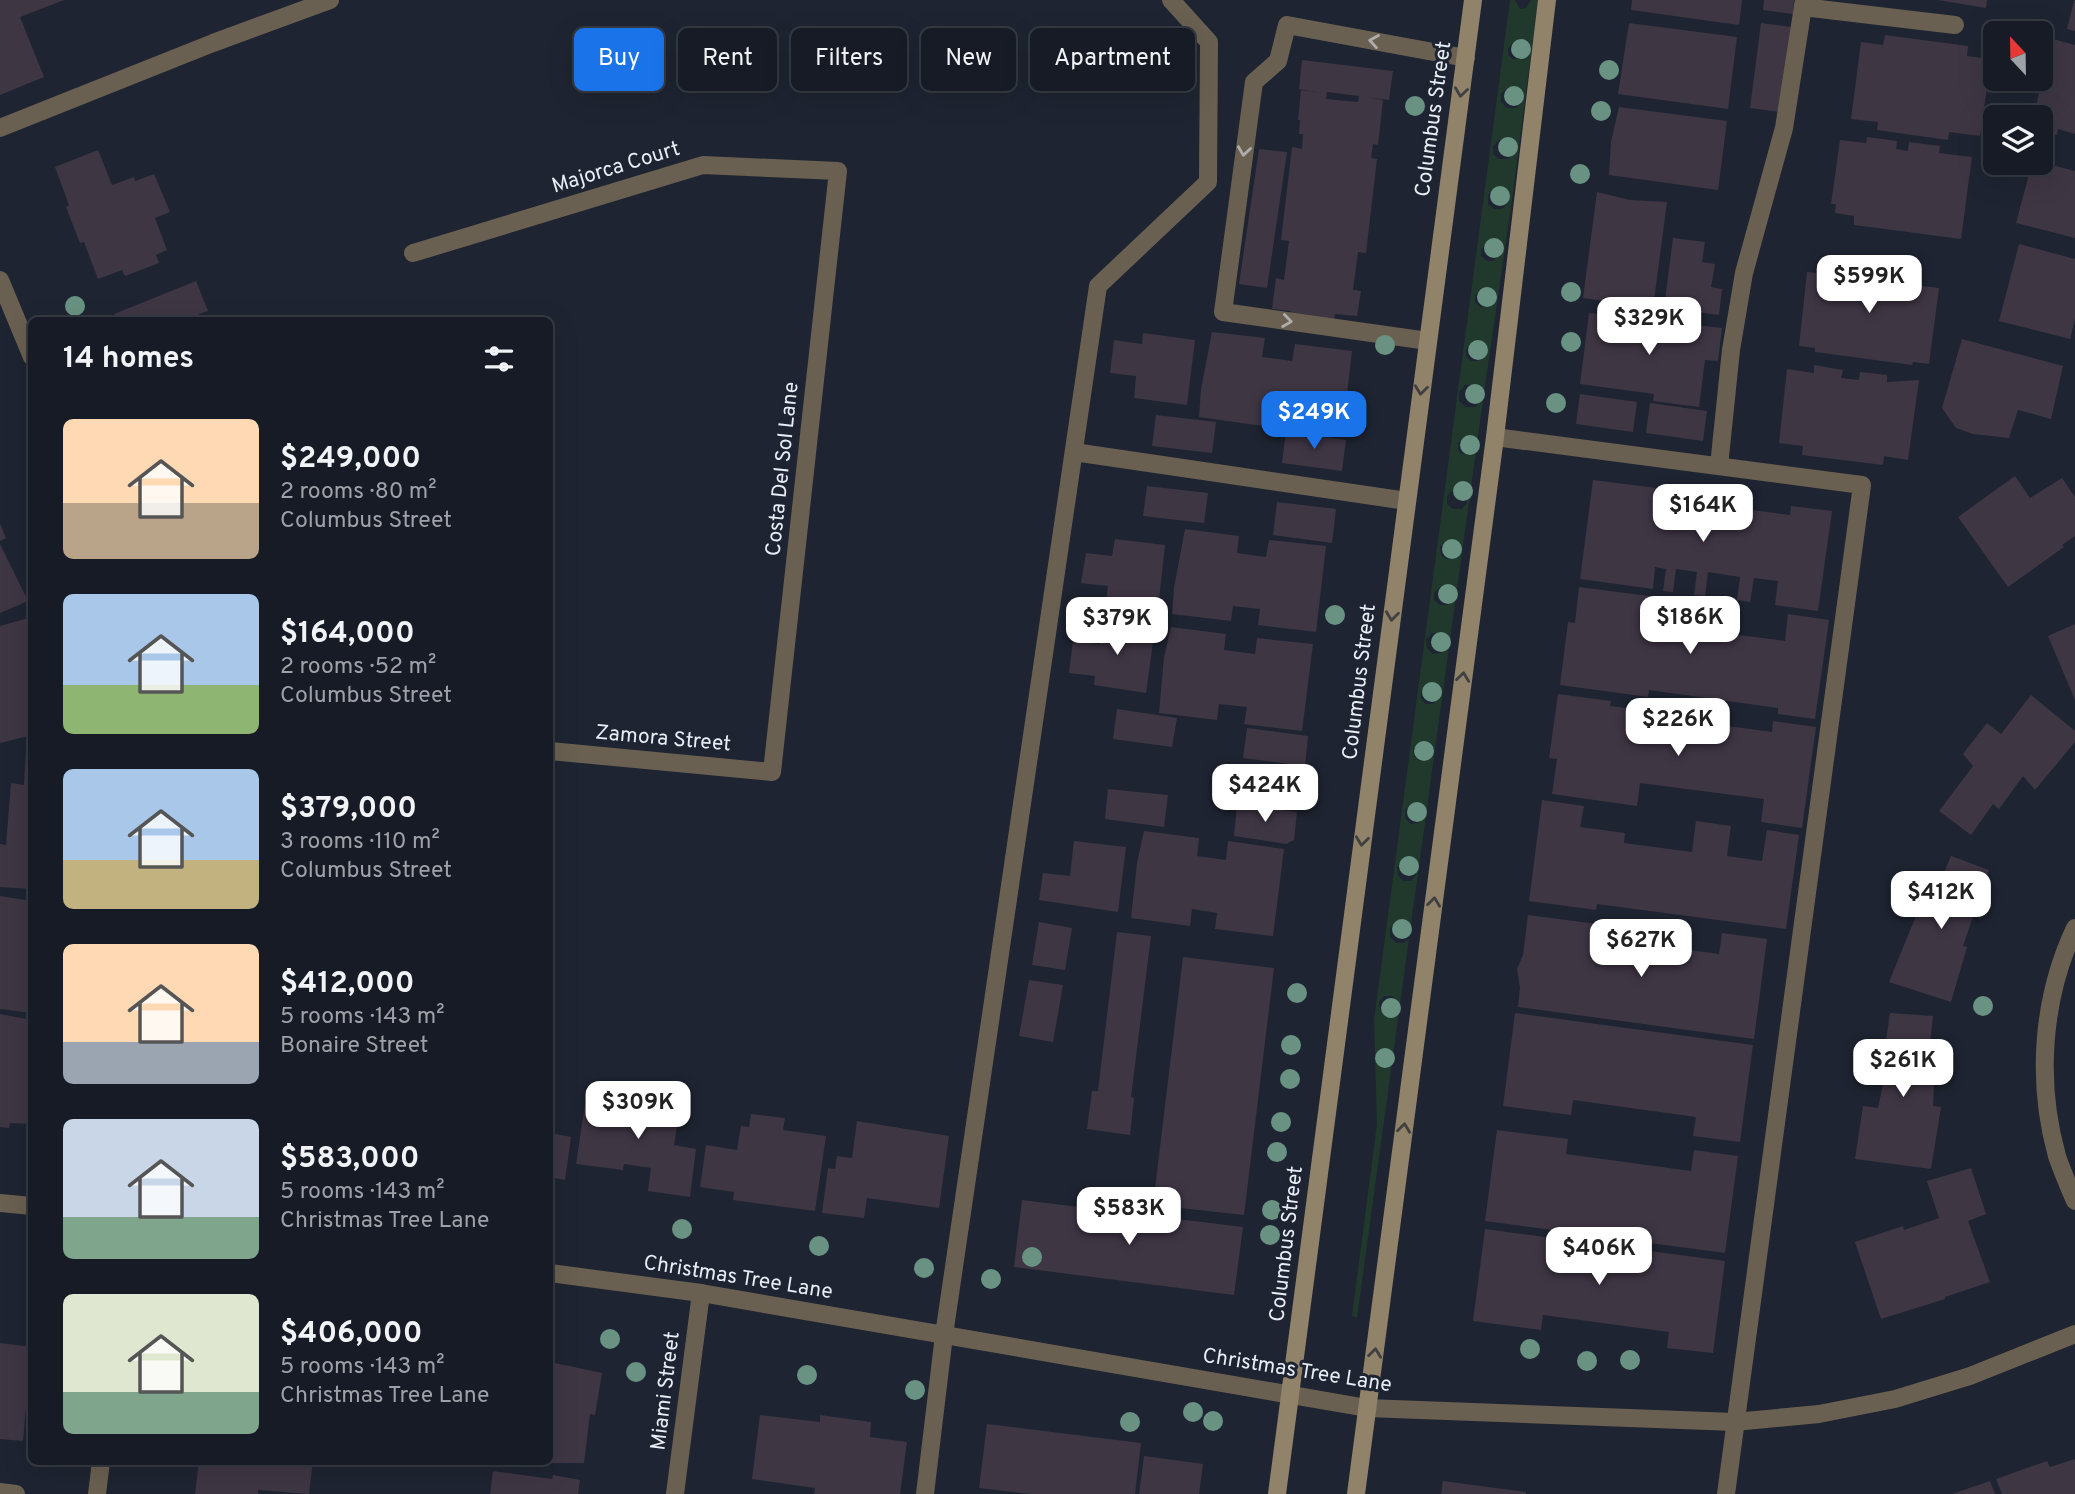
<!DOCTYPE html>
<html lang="en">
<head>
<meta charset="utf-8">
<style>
  body { margin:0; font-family:Overpass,sans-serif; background:#232832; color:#f1f3f6; height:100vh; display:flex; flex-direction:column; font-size:26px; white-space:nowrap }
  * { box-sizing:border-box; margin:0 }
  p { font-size:23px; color:#9ea1a7 }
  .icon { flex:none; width:38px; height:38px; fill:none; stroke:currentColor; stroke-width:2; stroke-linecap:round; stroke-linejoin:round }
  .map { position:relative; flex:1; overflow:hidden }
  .sheet { position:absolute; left:28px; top:317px; width:525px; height:1148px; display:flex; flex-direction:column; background:#161b25; border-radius:10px; box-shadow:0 7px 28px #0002,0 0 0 2px #353942 }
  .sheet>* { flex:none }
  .guide { position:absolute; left:574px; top:28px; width:665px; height:63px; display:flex; gap:14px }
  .needle { width:46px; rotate:338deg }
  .fabs { position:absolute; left:1983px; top:21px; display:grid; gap:14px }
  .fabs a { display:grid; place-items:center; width:70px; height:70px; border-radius:10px; background:#161b25; box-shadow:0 7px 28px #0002,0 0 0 2px #353942; font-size:35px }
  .price { position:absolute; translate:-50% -60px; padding:0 16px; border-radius:14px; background:#fff; color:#222; font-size:23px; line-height:46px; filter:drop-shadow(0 2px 4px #0008) }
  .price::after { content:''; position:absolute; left:50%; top:42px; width:21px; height:16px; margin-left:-10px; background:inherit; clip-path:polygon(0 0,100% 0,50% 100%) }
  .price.selected { background:#1a73e8; color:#fff }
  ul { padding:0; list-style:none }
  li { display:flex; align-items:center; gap:21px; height:175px; padding:0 35px }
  li span { display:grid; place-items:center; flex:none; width:196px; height:140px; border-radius:10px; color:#555 }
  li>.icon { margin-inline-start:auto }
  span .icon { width:84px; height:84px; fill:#fffc; stroke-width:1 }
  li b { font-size:30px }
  h2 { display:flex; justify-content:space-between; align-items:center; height:84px; padding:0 35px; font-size:30px }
  .chip { padding:0 24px; border-radius:10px; background:#161b25; box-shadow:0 7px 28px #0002,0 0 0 2px #353942; font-size:24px; line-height:63px }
  .chip.selected { background:#1a73e8; color:#fff }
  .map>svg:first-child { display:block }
</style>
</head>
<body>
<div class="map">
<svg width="2075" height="1494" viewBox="0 0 2075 1494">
  <rect width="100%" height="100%" fill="#1e2431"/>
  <!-- green -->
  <path fill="#20392c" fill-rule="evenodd" d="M1510,0h5l5,9 6,-1 5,-8h7l-26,200 -30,207 -125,911 -5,-2 25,-192 -3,-104zM1513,43h6l5,5v6l-4,5h-7l-5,-4v-7zM1515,87l6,6 1,9 -6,6h-9l-6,-6v-8l6,-6zM1507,139l6,6v8l-5,6h-9l-6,-5v-8l6,-6zM1493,189h8l7,5v9l-6,6h-8l-6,-5v-9zM1493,243l5,5 1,7 -6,6h-6l-6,-5v-7l5,-5zM1480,290h7l5,5 1,6 -6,6h-7l-5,-5v-7zM1478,343l5,5 1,7 -6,6h-7l-5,-5v-7l5,-5zM1465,385h10l6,6v9l-6,7h-9l-7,-6v-9zM1462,438h7l5,5v6l-5,5h-7l-4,-4v-7zM1461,489l6,6v8l-5,6h-9l-6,-5v-8l6,-6zM1445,542h7l5,5 1,7 -5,5h-7l-5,-4 -1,-8zM1440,587h7l6,5v7l-5,6h-8l-6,-5v-7zM1432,633h10l6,6v8l-6,6 -9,1 -6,-6 -1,-9zM1426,686h7l5,5v7l-5,6h-7l-5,-5v-8zM1418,743h8l5,5v7l-5,6h-7l-5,-5 -1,-8zM1410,805h8l5,5 1,8 -6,5 -7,1 -6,-6v-8zM1403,862h7l6,5v8l-5,6h-8l-5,-6 -1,-8zM1395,923h9l6,6v8l-6,6h-8l-6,-6v-8zM1384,996h8l6,5v8l-5,5 -8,1 -5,-6 -1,-7zM1381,1052h7l4,4v6l-4,5h-6l-5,-4v-6z"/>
  <!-- building -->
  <g fill="#3f3644" fill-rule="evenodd">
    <path d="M0,0h64l-44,17 24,60 -44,18z"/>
    <path d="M1632,0h110l-3,25 -108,-15z"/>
    <path d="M1764,0h30l-1,14 -30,-4z"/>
    <path d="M1938,0h49l-1,8z"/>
    <path d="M2074,1h1v30l-8,-2z"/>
    <path d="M1629,23l108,14 -9,72 -110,-15z"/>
    <path d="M1761,23l30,4 -11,85 -30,-4z"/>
    <path d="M1885,35l83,11 -1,10 24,3 -11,77 -31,-4 -1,8 -71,-10 1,-8 -27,-3 10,-77 22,3z"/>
    <path d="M2053,39l22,6v89l-17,-5 -1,6 -17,-4v-14h-7z"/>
    <path d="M1302,60l91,11 -4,29 -25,-3 19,3 -5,45 -5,-1 -2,14 6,1 -11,94 -8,-1 -5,38 8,1 -4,25 -22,-2 -1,6 -43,-5v-4l-19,-2 4,-31 8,2 5,-39 -8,-1 11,-93 10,2 1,-15h-4l1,-14h-2l3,-30 20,3 -22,-4zM1327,92l32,4 -1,6 -32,-3z"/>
    <path d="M1619,107l108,14 -9,69 -109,-15 2,-33z"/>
    <path d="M1867,137l30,4 -1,8 12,2 1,-9 31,4 -1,7 33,4 -11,82 -107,-14v-9l-19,-3 1,-9h-5l9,-64 26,3z"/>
    <path d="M1259,149l28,3 -20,136 -28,-4z"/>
    <path d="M98,150l14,35 22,-8 1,4 19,-7 16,38 -15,6 12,32 -11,5 3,8 -34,13 -3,-6 -24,9 -14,-37 -4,1 -14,-36 3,-2 -14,-38z"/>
    <path d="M2040,162l35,9v67l-59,-15 16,-60z"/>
    <path d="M1597,192l33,8 37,2 -14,106 -70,-10z"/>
    <path d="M1673,238l32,4 -3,20 13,2 -4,23 11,2 -3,26 -55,-7z"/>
    <path d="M2019,244l56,15v60l-5,20 -71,-18z"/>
    <path d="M1836,265l80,10 -1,10 24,3 -10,76 -16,-2 -1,3 -97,-13v-4l-16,-2 8,-74 27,3z"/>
    <path d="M196,281l12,30 -9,3 3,6h-86l-2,-6z"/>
    <path d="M1589,313l133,15 -4,33 -13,-1 -6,47 -46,-6 1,-7 -74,-10z"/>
    <path d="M1212,332l53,6 -3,19 30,4 3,-17 57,7 -10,86 -143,-20 2,-28z"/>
    <path d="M1143,333l52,7 -8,65 -53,-7 2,-22 -26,-3 4,-33 28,4z"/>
    <path d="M1962,339l101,27 -12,53 -33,-9 -9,28 -36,-4 -17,-6 -14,-20z"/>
    <path d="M1814,365l29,5 -2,8 18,2 1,-8 27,3v7l32,-2 -11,80 -24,-4 -1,9 -81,-10 1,-9 -24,-3 8,-74 27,4z"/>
    <path d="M1580,394l57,8 -4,30 -57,-8z"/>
    <path d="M1650,403l57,8 -4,30 -57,-8z"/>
    <path d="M1156,415l60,7 -4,31 -60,-7z"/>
    <path d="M1286,432l60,8 -4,31 -60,-8z"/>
    <path d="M2015,476l15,22 32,-20 13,19v39l-13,9 2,2 -56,40 -50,-70z"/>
    <path d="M1593,480l72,9 -2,9 127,17 1,-9 41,5 -14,100 -43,-6 3,-24 -24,-3 -4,24 -13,-2 3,-23 -32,-5 -3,24 -11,-1 3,-23 -21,-3 -3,23 -10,-1 3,-22 -11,-2 -2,22 -73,-10z"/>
    <path d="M1147,486l61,7 -4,30 -61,-7z"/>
    <path d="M1277,502l59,7 -4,34 -59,-8z"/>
    <path d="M0,524l6,14 -6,3z"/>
    <path d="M1185,529l54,7 -2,17 29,4 3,-17 57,6 -10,86 -58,-7 2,-16 -27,-3 -2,15 -59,-7 2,-26z"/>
    <path d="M1115,539l50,6 -7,63 -52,-7 2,-15 -27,-3 5,-30 26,3z"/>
    <path d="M0,544l28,57 -28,12z"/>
    <path d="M1579,587l85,11 -3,27 124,16 3,-27 41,6 -14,99 -37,-5v-6l-129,-18 -1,7 -88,-12 8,-63 7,1z"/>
    <path d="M32,617v118l-32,8v-117z"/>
    <path d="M1104,620l51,7 -9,66 -52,-8 1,-9 -26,-3 4,-32 27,3z"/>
    <path d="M2075,624v76l-27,-64z"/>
    <path d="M1171,627l55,7 -2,16 31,4 2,-16 56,6 -11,87 -58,-7 3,-17 -28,-3 -2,16 -58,-7 5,-56z"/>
    <path d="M1558,694l53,7 -1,5 38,5 -1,4 125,17 1,-11 43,6 -14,101 -41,-6 3,-23 -124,-16 -3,23 -85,-12 5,-35 -8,-1z"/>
    <path d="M2031,695l44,36v11l-40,48 -12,-14 -24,33 -6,-5 -22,31 -32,-24 34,-45 -10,-12 24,-31 14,11z"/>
    <path d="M1117,709l60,9 -5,29 -59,-8z"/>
    <path d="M1247,728l61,8 -3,30 -62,-8z"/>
    <path d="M26,751l6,1v137l-32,-2v-43l6,1 5,-62 13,2z"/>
    <path d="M1108,789l60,6 -4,32 -59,-8z"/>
    <path d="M1542,800l42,6 -4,21 45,6 -1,10 68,9 4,-31 35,5 -4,30 35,5 5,-31 32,5 -13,94 -189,-25 -1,6 -67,-9z"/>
    <path d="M1237,805l60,7 -3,28 -8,4 -52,-8z"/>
    <path d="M1144,831l55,7 -2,18 29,4 2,-19 56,8 -11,87 -58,-7 2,-16 -25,-4 -2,17 -59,-8 6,-55z"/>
    <path d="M1074,841l52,6 -8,65 -79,-12 4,-27 27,3z"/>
    <path d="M1951,856l38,14 -26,76 4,1 -16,55 -62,-20 31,-76 -4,-1 10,-26 13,6z"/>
    <path d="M0,896l32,5v112l-32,-4z"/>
    <path d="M1528,915l69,9 -2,13 124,17 3,-21 45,6 -13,100 -236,-32 2,-19 -3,-19 6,-14z"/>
    <path d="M1039,922l33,6 -7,42 -33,-5z"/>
    <path d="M1117,932l34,4 -20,161 3,1 -4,37 -43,-6 5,-38h6z"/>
    <path d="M1183,957l91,11 -30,247 -91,-10z"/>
    <path d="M1029,980l34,5 -10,57 -34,-6z"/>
    <path d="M1515,1013l238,32 -13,97 -47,-6 3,-19 -123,-17 -2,15 -68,-9z"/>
    <path d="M1890,1013l43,3 -5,45 7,1 -2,44 8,1 -10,62 -76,-10 8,-53 15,2 5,-24 -7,-3 5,-27 3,1z"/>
    <path d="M0,1014l32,6v104l-22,-1 -1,5 -9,-1z"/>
    <path d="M612,1093l69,9 -7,43 22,4 -6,48 -42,-6 3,-23 -27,-4 -1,6 -47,-6 9,-60 25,3z"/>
    <path d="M751,1114l34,4 -2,12 43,6 -11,75 -82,-11 1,-8 -34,-5 6,-42 31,5 4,-24 8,1z"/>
    <path d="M857,1121l92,15 -10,72 -72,-10 -3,20 -42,-5 6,-45 7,1 2,-13 15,2z"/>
    <path d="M1497,1130l71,9 -2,15 125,17 3,-21 44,6 -13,97 -240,-32z"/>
    <path d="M550,1133l21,4 -6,43 -15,-3z"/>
    <path d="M1971,1168l15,46 -18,7 22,61 -45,15v2l-64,20 -26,-77 48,-16 1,4 35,-12 -12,-37z"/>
    <path d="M1022,1200l221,27 -9,68 -220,-28z"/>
    <path d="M1485,1229l240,32 -12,92 -46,-5 2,-16 -126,-17 -2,15 -68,-9z"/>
    <path d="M0,1343l31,4 -8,94 -23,-2z"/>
    <path d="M550,1362l52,11 -7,42 -5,-1 -6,49h-34z"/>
    <path d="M760,1415l60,7v-7l51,7 -1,15 37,5 -7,52h-86l1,-6 -63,-9z"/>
    <path d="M987,1424l154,19 -6,51h-104l-52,-6z"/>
    <path d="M1144,1456l59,8 -4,30h-60z"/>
    <path d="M2075,1459v35h-73l-6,-15 51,-18 3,6z"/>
    <path d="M199,1461h114l-4,33 -51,-4v4h-63z"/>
    <path d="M493,1471l59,8 1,-4 27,5 -2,14h-88z"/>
    <path d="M1443,1481l83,11v2h-85z"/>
    <path d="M1990,1481l5,13h-43z"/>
  </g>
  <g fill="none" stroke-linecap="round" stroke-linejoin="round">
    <!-- service -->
    <g stroke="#6a6051" stroke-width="18">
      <path d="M1803,7l152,18"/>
      <path d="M0,128l213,-85 117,-43"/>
      <path d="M1428,341l-205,-29 31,-230 24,-21 9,-36 179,33"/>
      <path d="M1495,437l367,48 -136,1009"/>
      <path d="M1074,452l333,49"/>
      <path d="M1719,466l12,-116 13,-77 40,-145 20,-128"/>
      <path d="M0,1492l16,2"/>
      <path d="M925,1494l19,-159 154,-1049 110,-104 1,-140 -38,-42"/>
    </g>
    <!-- minor -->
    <g stroke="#6a6051" stroke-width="18">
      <path d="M413,253l290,-88 135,6 -66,601 -222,-21"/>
      <path d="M0,280l32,77"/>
      <path d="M2075,928c-33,70 -39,153 -18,228 5,15 12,31 18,45"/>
      <path d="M97,1494l4,-33"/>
      <path d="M675,1494l26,-201"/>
    </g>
    <!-- tertiary -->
    <g stroke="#6a6051" stroke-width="18">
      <path d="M0,1203l32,3"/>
      <path d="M550,1273l151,20 666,115 367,14 85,-8 76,-15 75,-23 105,-42"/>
    </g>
    <!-- secondary -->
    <g stroke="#91826a" stroke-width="18">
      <path d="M1277,1494l196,-1494"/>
      <path d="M1356,1494l139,-1057 52,-437"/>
    </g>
  </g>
  <!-- trees -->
  <g fill="#699283">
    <circle cx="1521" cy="49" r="10"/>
    <circle cx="1609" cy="70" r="10"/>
    <circle cx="1514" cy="96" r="10"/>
    <circle cx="1415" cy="106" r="10"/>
    <circle cx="1601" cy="111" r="10"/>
    <circle cx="1508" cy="147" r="10"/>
    <circle cx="1580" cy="174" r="10"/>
    <circle cx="1500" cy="196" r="10"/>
    <circle cx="1494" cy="248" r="10"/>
    <circle cx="1571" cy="292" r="10"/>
    <circle cx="1487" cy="297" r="10"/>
    <circle cx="75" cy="306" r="10"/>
    <circle cx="1571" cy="342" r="10"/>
    <circle cx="1385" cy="345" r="10"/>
    <circle cx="1478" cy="350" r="10"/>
    <circle cx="1475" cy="394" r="10"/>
    <circle cx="1556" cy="403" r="10"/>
    <circle cx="1470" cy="445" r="10"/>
    <circle cx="1463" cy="491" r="10"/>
    <circle cx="1452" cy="549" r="10"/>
    <circle cx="1448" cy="594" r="10"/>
    <circle cx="1335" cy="615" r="10"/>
    <circle cx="1441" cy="642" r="10"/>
    <circle cx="1432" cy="692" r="10"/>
    <circle cx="1424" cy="751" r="10"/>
    <circle cx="1417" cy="812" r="10"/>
    <circle cx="1409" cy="866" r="10"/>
    <circle cx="1402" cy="929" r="10"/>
    <circle cx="1297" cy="993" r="10"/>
    <circle cx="1983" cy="1006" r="10"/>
    <circle cx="1391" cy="1008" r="10"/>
    <circle cx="1291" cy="1045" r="10"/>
    <circle cx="1385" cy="1058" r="10"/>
    <circle cx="1290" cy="1079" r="10"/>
    <circle cx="1281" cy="1122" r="10"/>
    <circle cx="1277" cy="1152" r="10"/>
    <circle cx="1272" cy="1210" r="10"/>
    <circle cx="682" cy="1229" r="10"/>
    <circle cx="1270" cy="1235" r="10"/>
    <circle cx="819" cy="1246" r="10"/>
    <circle cx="1032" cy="1257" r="10"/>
    <circle cx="924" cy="1268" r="10"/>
    <circle cx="991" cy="1279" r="10"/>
    <circle cx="610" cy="1339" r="10"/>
    <circle cx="1530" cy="1349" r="10"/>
    <circle cx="1630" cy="1360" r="10"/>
    <circle cx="1587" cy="1361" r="10"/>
    <circle cx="636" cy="1372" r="10"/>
    <circle cx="807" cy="1375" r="10"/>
    <circle cx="915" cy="1390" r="10"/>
    <circle cx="1193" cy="1412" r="10"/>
    <circle cx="1213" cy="1421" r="10"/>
    <circle cx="1130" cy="1422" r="10"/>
  </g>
  <!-- one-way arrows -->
  <defs><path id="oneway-chevron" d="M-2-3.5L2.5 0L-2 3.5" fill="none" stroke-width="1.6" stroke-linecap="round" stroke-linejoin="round" transform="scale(1.75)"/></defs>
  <g stroke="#b0aeac">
    <use href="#oneway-chevron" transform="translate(1374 41) rotate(-170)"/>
    <use href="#oneway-chevron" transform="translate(1244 151) rotate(98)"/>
    <use href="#oneway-chevron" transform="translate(1287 321) rotate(8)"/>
  </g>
  <g stroke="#404042">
    <use href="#oneway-chevron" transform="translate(1461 92) rotate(98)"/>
    <use href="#oneway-chevron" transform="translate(1421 390) rotate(97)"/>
    <use href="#oneway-chevron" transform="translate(1392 616) rotate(97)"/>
    <use href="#oneway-chevron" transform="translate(1463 677) rotate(-83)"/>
    <use href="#oneway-chevron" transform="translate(1362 841) rotate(97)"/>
    <use href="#oneway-chevron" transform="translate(1434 902) rotate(-83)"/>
    <use href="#oneway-chevron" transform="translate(1404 1128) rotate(-83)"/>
    <use href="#oneway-chevron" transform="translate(1375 1353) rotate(-83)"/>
  </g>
  <g text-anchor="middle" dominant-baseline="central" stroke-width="6" stroke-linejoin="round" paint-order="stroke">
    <!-- street labels -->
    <g font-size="21" fill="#e9edf6" stroke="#1e2431">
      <text transform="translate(1434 119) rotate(-82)">Columbus Street</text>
      <text transform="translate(616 168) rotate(-17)">Majorca Court</text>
      <text transform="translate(783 469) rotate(-84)">Costa Del Sol Lane</text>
      <text transform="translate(1360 682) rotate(-83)">Columbus Street</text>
      <text transform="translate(663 739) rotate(5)">Zamora Street</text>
      <text transform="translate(1287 1244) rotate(-83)">Columbus Street</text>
      <text transform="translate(738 1278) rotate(9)">Christmas Tree Lane</text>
      <text transform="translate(1297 1371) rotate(9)">Christmas Tree Lane</text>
      <text transform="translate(666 1391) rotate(-83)">Miami Street</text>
    </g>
  </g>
</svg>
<div class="fabs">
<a><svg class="needle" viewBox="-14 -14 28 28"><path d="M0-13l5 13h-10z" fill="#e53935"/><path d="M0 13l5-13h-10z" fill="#9ea1a7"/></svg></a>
<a><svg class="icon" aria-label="layers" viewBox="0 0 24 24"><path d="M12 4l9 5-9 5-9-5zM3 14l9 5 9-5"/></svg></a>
</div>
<b class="price" style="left:1869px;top:315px">$599K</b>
<b class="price" style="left:1649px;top:357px">$329K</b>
<b class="price selected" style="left:1314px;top:451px">$249K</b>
<b class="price" style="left:1703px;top:544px">$164K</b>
<b class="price" style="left:1690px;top:656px">$186K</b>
<b class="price" style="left:1117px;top:657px">$379K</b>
<b class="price" style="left:1678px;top:758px">$226K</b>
<b class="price" style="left:1265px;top:824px">$424K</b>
<b class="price" style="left:1941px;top:931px">$412K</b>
<b class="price" style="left:1641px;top:979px">$627K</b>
<b class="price" style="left:1903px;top:1099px">$261K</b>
<b class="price" style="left:638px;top:1141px">$309K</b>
<b class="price" style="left:1129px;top:1247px">$583K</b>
<b class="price" style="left:1599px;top:1287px">$406K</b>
<div class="guide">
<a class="chip selected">Buy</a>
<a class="chip">Rent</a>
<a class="chip">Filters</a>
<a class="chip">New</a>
<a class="chip">Apartment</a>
</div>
<section class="sheet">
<h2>14 homes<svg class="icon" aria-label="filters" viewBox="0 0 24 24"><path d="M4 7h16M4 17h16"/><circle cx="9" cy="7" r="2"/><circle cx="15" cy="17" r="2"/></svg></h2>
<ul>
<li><span style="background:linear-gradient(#ffd9b3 60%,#b9a48a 0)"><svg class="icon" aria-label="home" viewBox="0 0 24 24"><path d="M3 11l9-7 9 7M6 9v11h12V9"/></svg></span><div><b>$249,000</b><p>2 rooms · 80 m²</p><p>Columbus Street</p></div></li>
<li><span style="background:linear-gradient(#a9c7e8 65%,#8fb573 0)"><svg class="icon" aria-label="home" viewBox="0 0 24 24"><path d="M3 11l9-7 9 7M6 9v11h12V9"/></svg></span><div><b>$164,000</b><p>2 rooms · 52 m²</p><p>Columbus Street</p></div></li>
<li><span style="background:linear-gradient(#a9c7e8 65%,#c2b280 0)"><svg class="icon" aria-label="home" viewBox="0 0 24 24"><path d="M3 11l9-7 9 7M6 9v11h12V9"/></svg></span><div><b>$379,000</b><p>3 rooms · 110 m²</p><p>Columbus Street</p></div></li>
<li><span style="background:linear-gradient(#ffd9b3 70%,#9aa5b1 0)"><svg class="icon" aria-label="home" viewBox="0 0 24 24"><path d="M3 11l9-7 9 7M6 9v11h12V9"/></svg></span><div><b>$412,000</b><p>5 rooms · 143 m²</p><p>Bonaire Street</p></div></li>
<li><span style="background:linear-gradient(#c9d6e8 70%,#7fa58c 0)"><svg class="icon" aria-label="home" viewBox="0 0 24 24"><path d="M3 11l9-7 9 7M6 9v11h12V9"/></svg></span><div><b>$583,000</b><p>5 rooms · 143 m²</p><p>Christmas Tree Lane</p></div></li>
<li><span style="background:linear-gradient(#dfe7d0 70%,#7fa58c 0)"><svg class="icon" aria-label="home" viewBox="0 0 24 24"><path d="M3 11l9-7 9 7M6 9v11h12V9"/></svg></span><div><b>$406,000</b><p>5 rooms · 143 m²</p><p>Christmas Tree Lane</p></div></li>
</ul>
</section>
</div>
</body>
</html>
